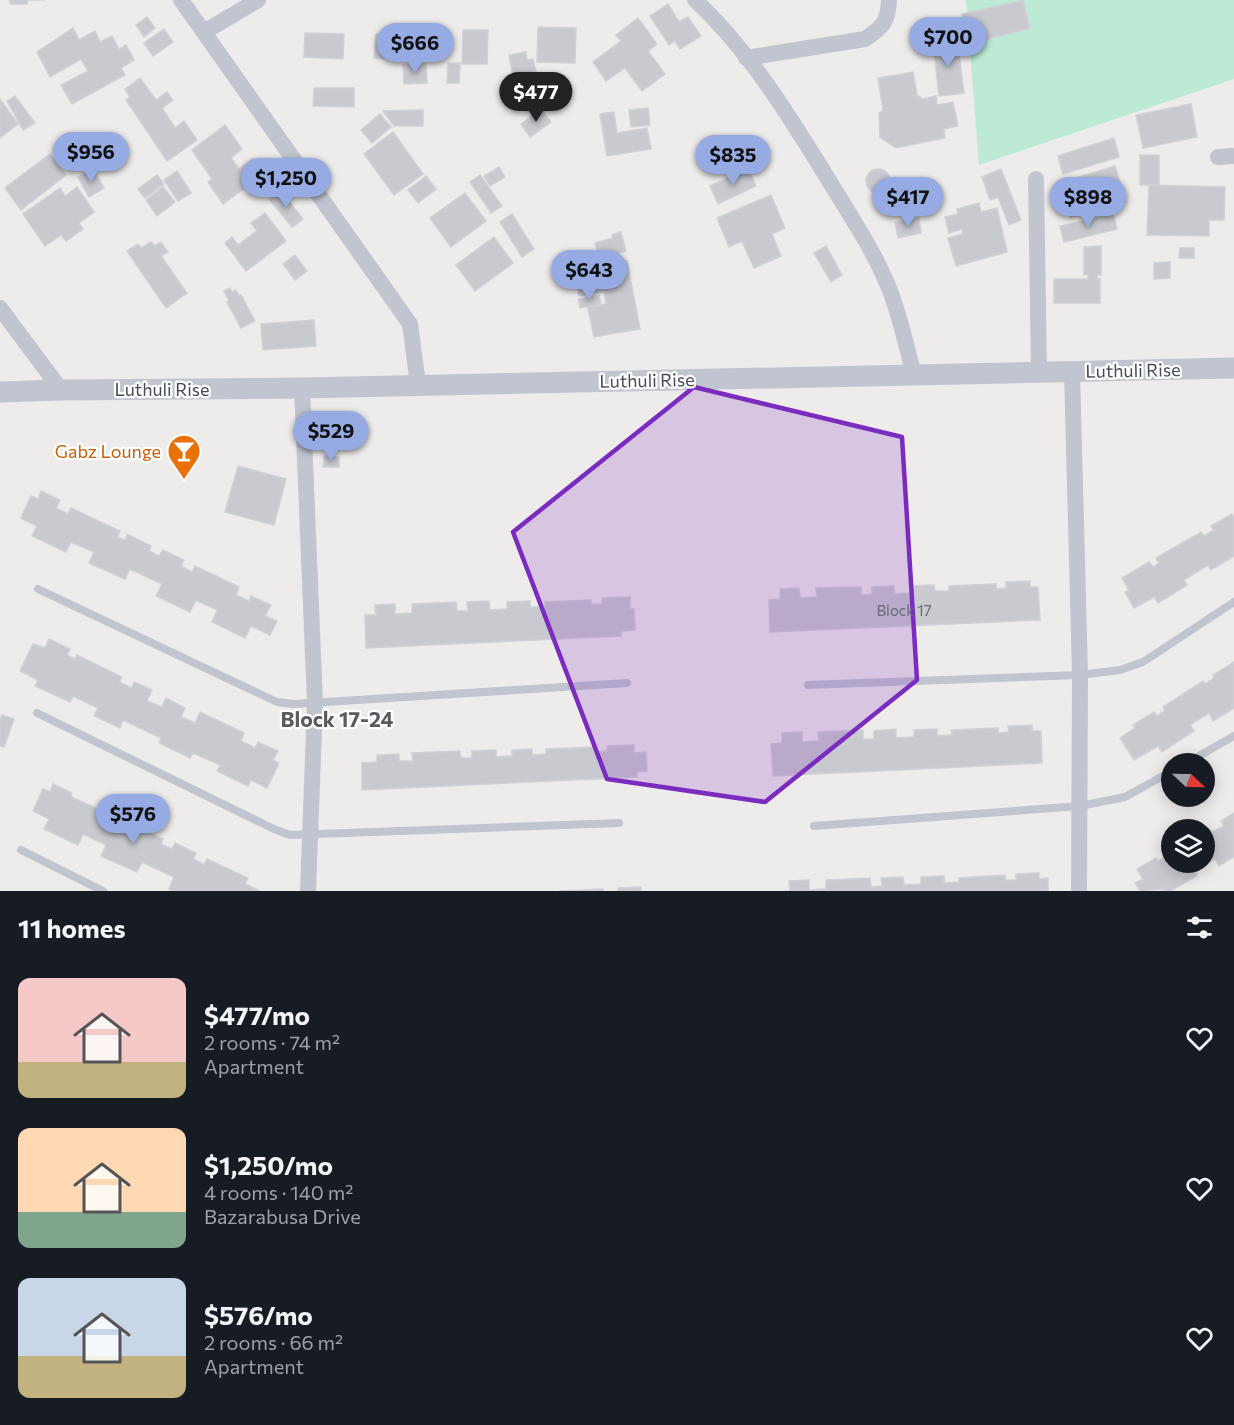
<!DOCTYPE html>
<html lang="en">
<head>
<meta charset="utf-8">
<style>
  body { margin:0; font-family:Commissioner,sans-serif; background:#20242c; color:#f1f3f6; height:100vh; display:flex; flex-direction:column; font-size:22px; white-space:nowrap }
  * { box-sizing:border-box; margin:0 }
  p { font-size:20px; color:#9ea1a6 }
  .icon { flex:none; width:33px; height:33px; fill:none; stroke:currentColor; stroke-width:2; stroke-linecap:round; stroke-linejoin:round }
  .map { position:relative; height:891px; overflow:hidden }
  .panel { display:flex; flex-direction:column; background:#171b24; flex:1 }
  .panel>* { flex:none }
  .needle { width:39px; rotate:112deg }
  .controls { position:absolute; left:1161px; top:753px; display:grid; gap:12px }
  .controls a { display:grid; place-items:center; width:54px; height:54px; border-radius:50%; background:#171b24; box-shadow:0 3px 15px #0003; font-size:30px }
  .price { position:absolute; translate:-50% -51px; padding:0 14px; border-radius:21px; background:#96abe4; color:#111; font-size:20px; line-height:39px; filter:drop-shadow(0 2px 3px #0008) }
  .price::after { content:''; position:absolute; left:50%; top:36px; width:18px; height:14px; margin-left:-9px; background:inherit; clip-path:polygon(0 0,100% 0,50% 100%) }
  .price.selected { background:#222; color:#fff }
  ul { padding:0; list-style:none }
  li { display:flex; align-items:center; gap:18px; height:150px; padding:0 18px }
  li span { display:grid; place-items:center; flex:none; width:168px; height:120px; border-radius:12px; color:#555 }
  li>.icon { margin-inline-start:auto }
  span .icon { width:72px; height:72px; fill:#fffc; stroke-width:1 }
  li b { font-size:26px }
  h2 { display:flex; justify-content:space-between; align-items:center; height:72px; padding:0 18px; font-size:26px }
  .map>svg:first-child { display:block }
</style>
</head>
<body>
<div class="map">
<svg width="1234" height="891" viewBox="0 0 1234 891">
  <rect width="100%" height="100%" fill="#eeeceb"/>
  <!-- green -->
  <path fill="#bcead5" d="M966,0h268v79l-255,86z"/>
  <!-- building -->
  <g fill="#c9cad0" stroke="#d0d1d7" stroke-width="1.5">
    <path d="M10,0h35h-18v4h-17z"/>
    <path d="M1023,0l7,28 -61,16 -7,-30z"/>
    <path d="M668,4l11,18 9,-5 13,19 -21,13 -5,-8 -6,4 -19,-29z"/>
    <path d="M147,17l8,11 -11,9 -8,-12z"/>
    <path d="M638,18l19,26 -9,7 17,23 -23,17 -17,-23 -19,13 -13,-19 28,-21 -5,-6z"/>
    <path d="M538,27l38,1 -1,35 -38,-1z"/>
    <path d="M73,28l6,12 16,-9 5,11 12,-6 7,13 7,-4 8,15 -13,8 4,7 -53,29 -11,-19 27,-14 -7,-12 -31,18 -13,-25z"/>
    <path d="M164,29l9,13 -20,14 -9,-13z"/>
    <path d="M463,30h25l-1,34h-25z"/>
    <path d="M305,33l39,1 -1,25 -39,-2z"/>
    <path d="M376,34l33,3 -2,24 -33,-3z"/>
    <path d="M957,39l7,54 -25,3 -6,-53z"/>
    <path d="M526,52l1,8 6,-1 3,13 -4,1 1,4 9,-1 1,7 14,-2 2,12 -15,7 -18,-4 -9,4 -8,-45z"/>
    <path d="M448,63h12l-1,20h-12z"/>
    <path d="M426,64l1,19 -23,1 -1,-19z"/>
    <path d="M913,72l4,23 6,4 13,-3 1,9 16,-3 5,24 -14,3 1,9 -49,10 -16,-11 -1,-24 4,-3 -5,-32z"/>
    <path d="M140,78l16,22 11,-8 6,8 -11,8 13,20 9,-7 13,19 -30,21 -41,-61 4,-3 -5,-8z"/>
    <path d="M314,88h40v19l-41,-1z"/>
    <path d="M15,96l20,27 -12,7 -16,-29z"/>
    <path d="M0,99l18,25 -18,14z"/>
    <path d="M1191,104l6,33 -54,11 -7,-33z"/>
    <path d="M648,108l2,17 -19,2 -2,-17z"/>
    <path d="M541,109l10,13 -21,15 -9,-13z"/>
    <path d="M423,110v16h-29l-11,-15z"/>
    <path d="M614,112l3,21 30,-5 4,21 -44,7 -7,-42z"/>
    <path d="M380,114l11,13 -19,16 -11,-13z"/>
    <path d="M225,125l17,24 -11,9 8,11 14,-11 11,16 -41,30 -15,-22 4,-3 -20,-29z"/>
    <path d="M393,132l30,42 -29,21 -30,-41z"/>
    <path d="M1114,138l5,19 -56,17 -5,-18z"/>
    <path d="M50,154l16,21 -45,35 -16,-22z"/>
    <rect x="1140" y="155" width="19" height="30"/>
    <path d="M1115,166l11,36 -56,16 -10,-35z"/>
    <path d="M499,167l6,10 -15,9 -6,-10z"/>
    <path d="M93,169l11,19 -15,9 -11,-20z"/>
    <path d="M748,169l8,17 -38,18 -8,-18z"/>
    <path d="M1001,169l20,51 -12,5 -11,-28 -8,3 -8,-23z"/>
    <circle cx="878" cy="181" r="12"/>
    <path d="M177,171l14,22 -13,8 -14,-21z"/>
    <path d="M157,175l7,9 -19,14 -7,-9z"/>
    <path d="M480,175l22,31 -11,7 -21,-31z"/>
    <path d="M426,176l10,13 -18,14 -10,-13z"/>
    <path d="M1149,185l76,2 -1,33h-15v16l-62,-1z"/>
    <path d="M77,187l17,25 -15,11 4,6 -17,12 -5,-6 -16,11 -22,-32 37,-26 5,8z"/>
    <path d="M163,187l12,15 -18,14 -11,-16z"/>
    <path d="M280,190l23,29 -11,8 -23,-28z"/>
    <path d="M465,193l21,28 -35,26 -21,-29z"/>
    <path d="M771,195l14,33 -13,6 9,22 -27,12 -12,-27 -13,6 -12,-29z"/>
    <path d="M979,203l2,9 16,-4 10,44 -51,14 -8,-28 15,-4 -1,-5 -13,4 -4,-16 13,-3 -1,-5z"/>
    <path d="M265,213l21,28 -40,30 -21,-28 7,-6 6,8 19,-14 -6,-8z"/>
    <path d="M512,214l22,35 -12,8 -22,-35z"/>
    <path d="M1113,214l4,15 -53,13 -4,-16z"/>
    <path d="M919,218l2,15 -23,5 -3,-16z"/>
    <path d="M621,232l5,19 -26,7 -5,-15 18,-5 -1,-3z"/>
    <path d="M494,237l19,26 -38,28 -19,-26z"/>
    <path d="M151,242l4,4 6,-4 7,10 -7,4 26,37 -21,15 -39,-57 11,-7 3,4z"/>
    <path d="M826,246l16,29 -11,7 -17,-29z"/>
    <path d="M1101,246v29h-4v4h3v24h-46v-24h34v-5l-4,1v-28z"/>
    <path d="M1180,248h14v10h-15z"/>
    <path d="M295,255l12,16 -12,9 -12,-16z"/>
    <path d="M627,261l13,68 -46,8 -6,-29 18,-4 -2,-12 -25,4 -4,-25z"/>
    <path d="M1170,262v16l-16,1v-16z"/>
    <path d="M230,288l2,4 4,-2 3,6 2,-1 14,26 -14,7 -14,-26 2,-1 -5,-10z"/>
    <path d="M599,295l2,9 -21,4 -2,-9z"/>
    <path d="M314,320l2,26 -53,4 -2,-26z"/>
    <path d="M324,456l15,1v10h-16z"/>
    <path d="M238,466l48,13 -12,46 -49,-13z"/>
    <path d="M41,491l19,9 -4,8 12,6 3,-6 49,23 -3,6 8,3 2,-6 24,12 -2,5 10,5 4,-6 21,10 -3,6 11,6 3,-6 44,21 -3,8 13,6 2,-5 20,9 -6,11 12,5 -7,14 -19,-9 -6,12 -33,-16 5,-12 -21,-10 -6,12 -34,-16 6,-12 -32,-15 -5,10 -36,-16 5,-11 -23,-10 -5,10 -34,-16 5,-10 -16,-8 10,-22 7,3z"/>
    <path d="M1232,514l2,3v39l-23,14 -3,-5 -24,15 3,5 -29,18 -4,-6 -20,11 -9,-16 4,-2 -7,-12 27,-16 4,5 6,-4 -3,-5 45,-26 3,4 10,-6 -3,-4z"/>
    <path d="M1030,581v6h8l2,33 -270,12 -1,-32 11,-1v-10l19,-1 1,10 17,-1 -1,-9 45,-1v8l11,-1v-7l22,-1v8l18,-1 -1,-7 23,-1 1,6h14v-5l47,-2v5l10,-1v-6z"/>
    <path d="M630,597v12h4l1,21 -14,1v5l-255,12 -1,-33h11l-1,-10 20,-1v10l17,-1v-9l44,-2 1,9h11l-1,-9 22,-1 1,9 17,-1v-7l23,-1v6h15v-5l46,-2v4h11v-6z"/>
    <path d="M49,639l21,10 -3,6 8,4 2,-4 45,22 -3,5 13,6 2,-6 18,8 -5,11 15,6 4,-9 19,10 -4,9 14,6 5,-11 44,21 -3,8 14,7 3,-6 20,9 -5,9 6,3 -12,25 -16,-8 -3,6 -31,-15 3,-6 -27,-12 -3,5 -31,-15 2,-5 -38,-18 -3,8 -26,-12 4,-8 -25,-12 -3,6 -35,-16 3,-6 -18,-9 13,-27 12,4z"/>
    <path d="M1234,662v46l-21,13 -4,-8 -19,12 4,6 -32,21 -4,-6 -24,14 -14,-22 15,-10 -2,-3 21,-13 3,4 8,-5 -2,-4 40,-26 2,3 9,-6 -1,-3z"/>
    <path d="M2,715l12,4 -10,28 -4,-1v-24z"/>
    <path d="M1032,725v6h9l1,32 -269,13 -2,-32 11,-1v-10l20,-1v10l17,-1 -1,-9 45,-2v9h11v-8l22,-2v9l18,-1v-7l23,-1v7l15,-1 -1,-5 47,-2v5l11,-1 -1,-6z"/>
    <path d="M634,745v8l12,-1 1,19 -10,1v5l-275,13v-27l15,-1v-7l22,-1v7h14l-1,-8 48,-2 1,7h11v-7l24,-1v7l16,-1v-6l20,-1v6l14,-1v-5l48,-2v5l13,-1v-5z"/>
    <path d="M53,784l19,9 -1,4 61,27 -3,6 8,3 2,-5 24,11 -2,5 11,5 3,-6 21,10 -3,6 11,6 3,-6 41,19 -3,6 15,7h-87l-4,-2 5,-12 -32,-15 -5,10 -36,-16 5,-11 -23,-11 -5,11 -34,-16 5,-10 -16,-8 10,-22 7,3z"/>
    <path d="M1234,813v44l-15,9 -4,-7 -20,11 2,6 -27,15 -9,-2 -21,2 -5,-8 8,-4 -6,-10 19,-11 2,3 11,-6 -2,-3 5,-3v13h32v-32l5,-2 3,4 12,-6 -3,-5z"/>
    <path d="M1039,873v6l9,-1v13h-264h6l-1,-10 20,-1v10l17,-1v-9l44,-2 1,9 11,-1 -1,-8 22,-1 1,8 17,-1v-7l23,-1v7l15,-1v-4l46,-3v5h11v-6z"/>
    <path d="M641,887v4h-23v-3z"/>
    <path d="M603,889v2h-44z"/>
  </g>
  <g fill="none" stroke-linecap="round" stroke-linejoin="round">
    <!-- service -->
    <g stroke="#c0c5d0" stroke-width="8">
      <path d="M38,589l239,113 17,2 333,-21"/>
      <path d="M808,685l272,-10 40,-5 23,-8 91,-60"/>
      <path d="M37,713l237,116 16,6 329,-12"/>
      <path d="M1185,764l49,-28"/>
      <path d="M814,826l266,-20 45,-9 47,-26"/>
      <path d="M21,850l82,41"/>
    </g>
    <!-- minor -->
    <g stroke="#c0c5d0" stroke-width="16">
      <path d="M181,0l229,324 8,60"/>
      <path d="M695,0c56,52 98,122 138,187 21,35 45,70 59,109 9,25 15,53 22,79"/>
      <path d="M204,32l54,-32"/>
      <path d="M746,58l119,-19c18,-12 23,-17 24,-39"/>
      <path d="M1218,157l16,-1"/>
      <path d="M1036,179l3,193"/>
      <path d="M0,308l61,82"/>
      <path d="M1072,371l8,304 -1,216"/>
      <path d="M302,388l13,315 -7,188"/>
    </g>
    <!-- tertiary -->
    <path stroke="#c0c5d0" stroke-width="21" d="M0,392l61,-2 241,-2 932,-20"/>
  </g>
  <!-- marked area -->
  <path fill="#7b2cbf" fill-opacity="0.2" stroke="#7b2cbf" stroke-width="4.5" stroke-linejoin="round" d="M694,387l208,50 15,243 -152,122 -158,-23 -94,-247z"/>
  <!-- icons -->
  <defs>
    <symbol id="bar-pin" viewBox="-11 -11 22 30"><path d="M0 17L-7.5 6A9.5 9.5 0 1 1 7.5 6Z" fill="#e8710a" stroke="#fff"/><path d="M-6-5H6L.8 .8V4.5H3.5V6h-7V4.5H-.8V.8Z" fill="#fff"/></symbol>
  </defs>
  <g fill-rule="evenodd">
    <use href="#bar-pin" x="165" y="432" width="38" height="52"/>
  </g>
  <g text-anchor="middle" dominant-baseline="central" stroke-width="4.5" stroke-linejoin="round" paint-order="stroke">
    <!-- number labels -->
    <g font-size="15" fill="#666c75">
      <text x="904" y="610">Block 17</text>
    </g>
    <!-- street labels -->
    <g font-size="18" fill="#454c57" stroke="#fff">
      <text transform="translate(1133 370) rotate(-1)">Luthuli Rise</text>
      <text transform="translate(647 380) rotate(-1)">Luthuli Rise</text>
      <text x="162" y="389">Luthuli Rise</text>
    </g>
    <!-- food labels -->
    <g font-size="18" fill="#c56008" stroke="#fff" text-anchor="end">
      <text x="161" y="451">Gabz Lounge</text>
    </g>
    <!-- quarter labels -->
    <g font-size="21" font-weight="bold" fill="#595b60" stroke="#fff">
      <text x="337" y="718">Block 17-24</text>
    </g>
  </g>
</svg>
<div class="controls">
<a><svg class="needle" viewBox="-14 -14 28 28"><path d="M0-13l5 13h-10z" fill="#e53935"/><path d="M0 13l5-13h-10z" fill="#9ea1a6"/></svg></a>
<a><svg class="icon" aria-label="layers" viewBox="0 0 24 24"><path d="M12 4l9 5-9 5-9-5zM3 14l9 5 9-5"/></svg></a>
</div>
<b class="price" style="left:948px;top:68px">$700</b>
<b class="price" style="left:415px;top:74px">$666</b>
<b class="price selected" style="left:536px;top:123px">$477</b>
<b class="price" style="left:91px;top:183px">$956</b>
<b class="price" style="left:733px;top:186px">$835</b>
<b class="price" style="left:286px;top:209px">$1,250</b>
<b class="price" style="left:908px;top:228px">$417</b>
<b class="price" style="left:1088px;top:228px">$898</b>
<b class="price" style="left:589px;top:301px">$643</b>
<b class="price" style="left:331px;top:462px">$529</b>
<b class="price" style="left:133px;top:845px">$576</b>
</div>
<section class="panel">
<h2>11 homes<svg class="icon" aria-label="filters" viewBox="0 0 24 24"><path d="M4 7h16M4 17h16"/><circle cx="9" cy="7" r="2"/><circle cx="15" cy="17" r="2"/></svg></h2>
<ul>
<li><span style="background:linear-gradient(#f6c9c9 70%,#c2b280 0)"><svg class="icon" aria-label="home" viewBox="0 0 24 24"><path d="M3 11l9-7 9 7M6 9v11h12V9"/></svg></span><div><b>$477/mo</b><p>2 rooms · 74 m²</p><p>Apartment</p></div><svg class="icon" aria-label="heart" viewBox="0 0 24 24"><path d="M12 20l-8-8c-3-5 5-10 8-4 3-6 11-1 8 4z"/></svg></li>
<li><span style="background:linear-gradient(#ffd9b3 70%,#7fa58c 0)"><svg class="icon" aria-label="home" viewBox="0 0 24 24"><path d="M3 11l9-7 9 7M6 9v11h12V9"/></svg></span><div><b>$1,250/mo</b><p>4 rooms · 140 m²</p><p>Bazarabusa Drive</p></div><svg class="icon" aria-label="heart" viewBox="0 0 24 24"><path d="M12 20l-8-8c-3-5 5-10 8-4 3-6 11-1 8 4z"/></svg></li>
<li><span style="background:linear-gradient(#c9d6e8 65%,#c2b280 0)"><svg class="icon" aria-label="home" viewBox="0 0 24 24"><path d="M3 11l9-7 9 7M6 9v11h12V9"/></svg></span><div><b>$576/mo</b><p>2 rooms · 66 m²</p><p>Apartment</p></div><svg class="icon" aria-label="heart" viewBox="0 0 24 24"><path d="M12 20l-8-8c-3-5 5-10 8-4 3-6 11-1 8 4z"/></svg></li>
</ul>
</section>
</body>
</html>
